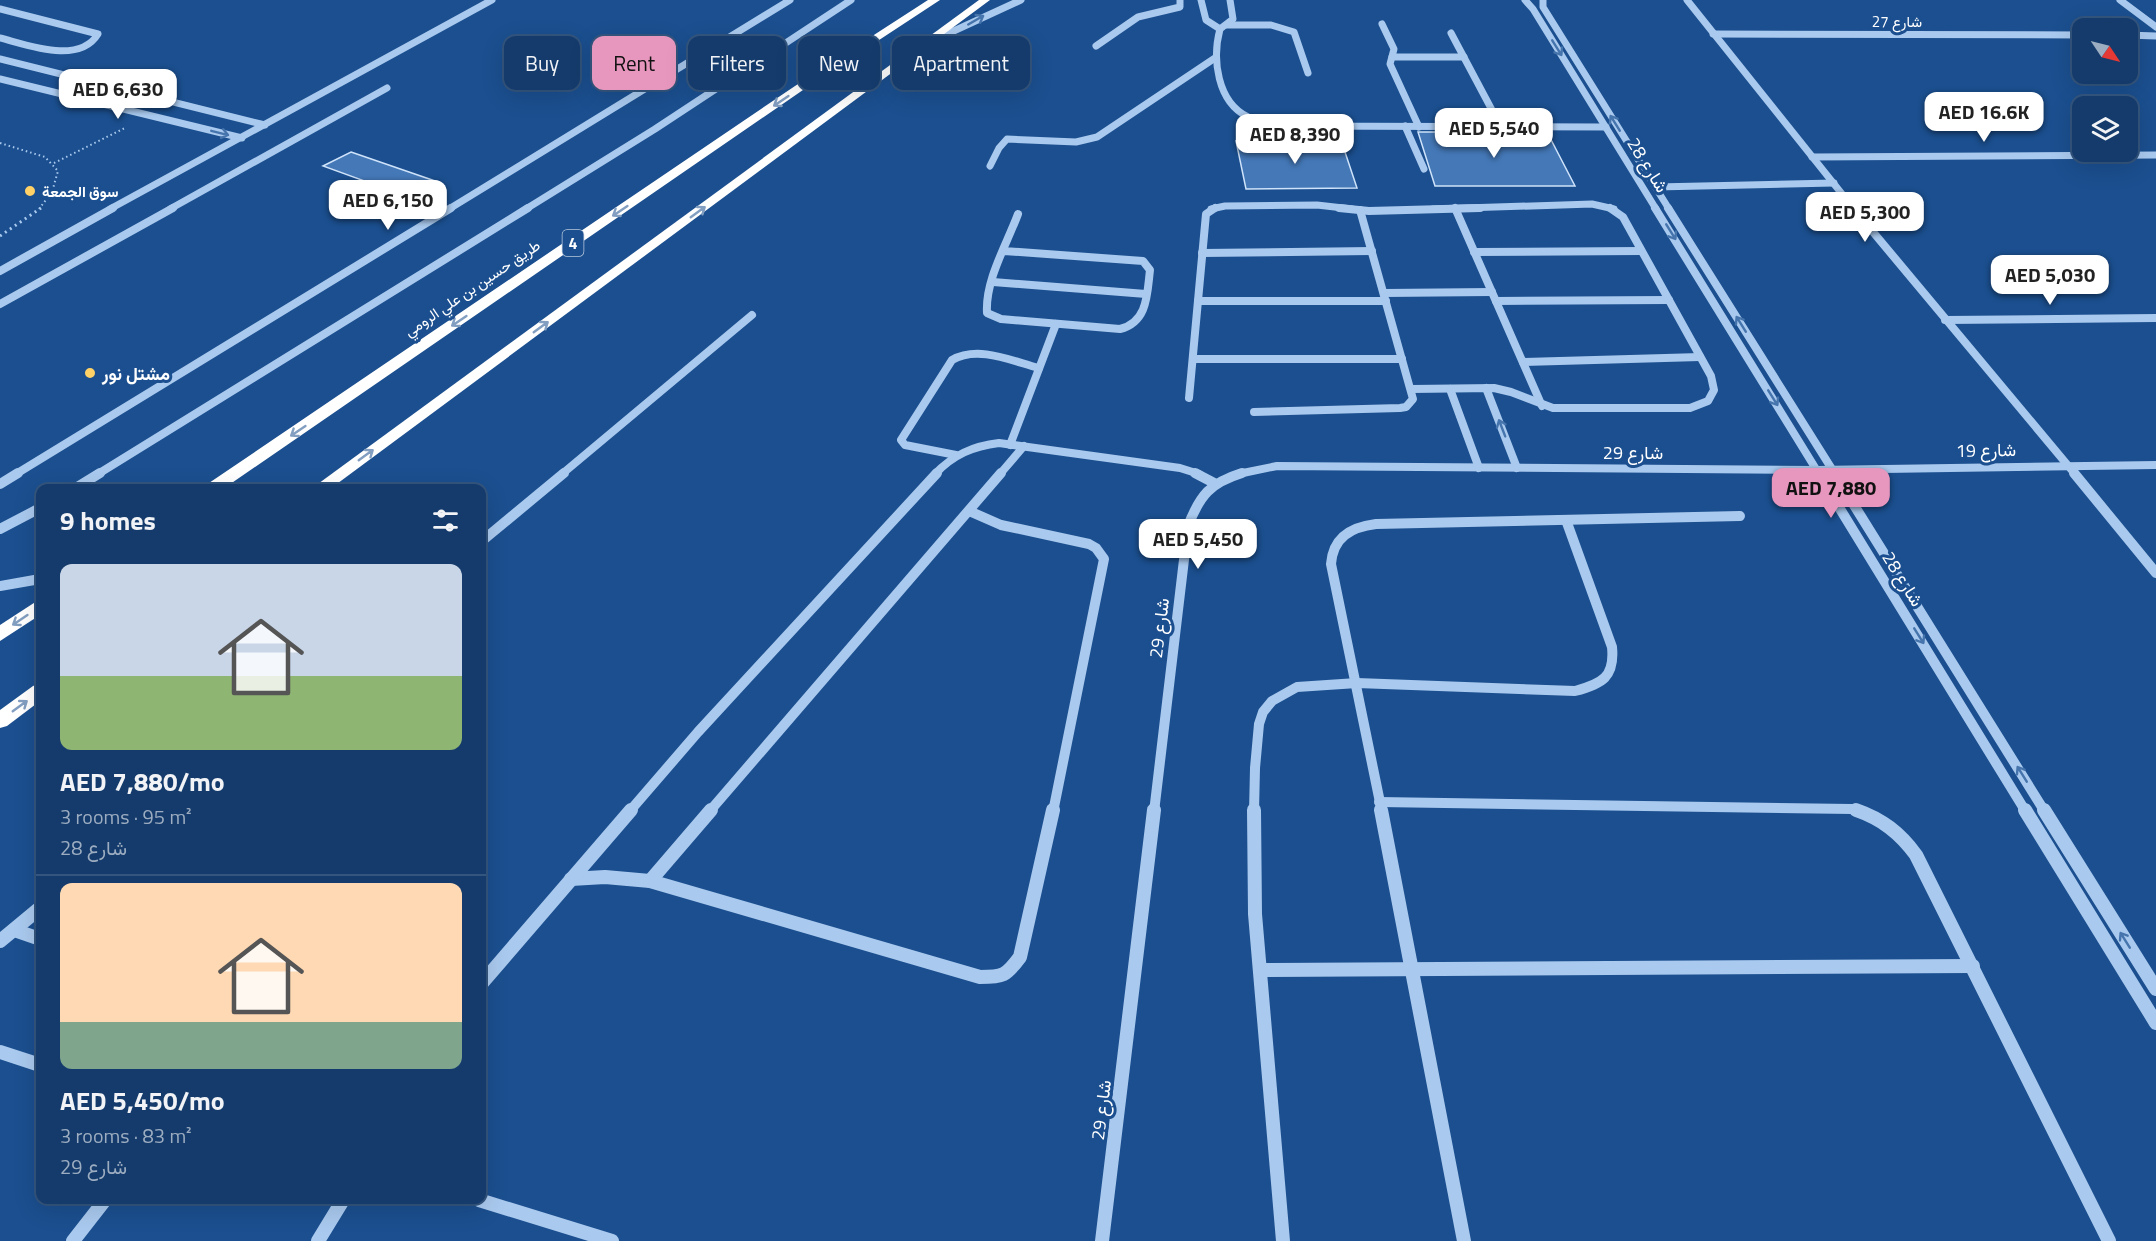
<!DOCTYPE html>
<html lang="en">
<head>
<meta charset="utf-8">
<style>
  body { margin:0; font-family:"Titillium Web",Vazirmatn,sans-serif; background:#1d4271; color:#f1f3f6; height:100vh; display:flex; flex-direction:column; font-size:22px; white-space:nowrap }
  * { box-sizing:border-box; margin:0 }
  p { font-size:20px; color:#9dadc1 }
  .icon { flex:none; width:33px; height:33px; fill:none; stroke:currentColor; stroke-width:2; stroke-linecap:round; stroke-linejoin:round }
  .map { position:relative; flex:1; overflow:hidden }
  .panel { position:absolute; left:36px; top:484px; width:450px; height:720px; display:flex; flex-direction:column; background:#143b6b; border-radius:12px; box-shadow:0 6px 24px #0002,0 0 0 2px #33557e }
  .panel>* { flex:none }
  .banner { position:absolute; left:504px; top:36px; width:570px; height:54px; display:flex; gap:12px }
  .needle { width:39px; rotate:125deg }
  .tools { position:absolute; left:2072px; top:18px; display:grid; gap:12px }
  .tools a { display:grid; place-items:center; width:66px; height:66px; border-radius:12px; background:#143b6b; box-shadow:0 6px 24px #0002,0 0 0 2px #33557e; font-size:30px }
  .price { position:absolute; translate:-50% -51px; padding:0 14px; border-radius:12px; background:#fff; color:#222; font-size:20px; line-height:39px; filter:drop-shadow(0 2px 3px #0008) }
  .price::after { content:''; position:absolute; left:50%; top:36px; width:18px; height:14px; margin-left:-9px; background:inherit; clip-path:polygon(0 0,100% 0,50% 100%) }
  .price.active { background:#e797bd; color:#111 }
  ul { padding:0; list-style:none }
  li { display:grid; align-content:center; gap:12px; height:318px; padding:0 24px }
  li+li { border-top:2px solid #33557e }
  li span { display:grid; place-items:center; height:186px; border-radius:12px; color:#555 }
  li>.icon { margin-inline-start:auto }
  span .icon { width:108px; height:108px; fill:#fffc; stroke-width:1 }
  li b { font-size:26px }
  h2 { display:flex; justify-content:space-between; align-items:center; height:72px; padding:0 24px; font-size:26px }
  .pill { padding:0 21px; border-radius:12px; background:#143b6b; box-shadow:0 6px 24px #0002,0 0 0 2px #33557e; font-size:21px; line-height:54px }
  .pill.active { background:#e797bd; color:#111 }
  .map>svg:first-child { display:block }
</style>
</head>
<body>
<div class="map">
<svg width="2156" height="1241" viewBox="0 0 2156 1241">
  <rect width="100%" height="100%" fill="#1b4f8f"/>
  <!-- building -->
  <g fill="#4478b7" stroke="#cfe3fa" stroke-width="1.5">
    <path d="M1418,132h129l28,54h-140z"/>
    <path d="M1341,140l16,48 -111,1 -10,-48z"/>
    <path d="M351,152l87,30 -27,16 -88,-32z"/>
  </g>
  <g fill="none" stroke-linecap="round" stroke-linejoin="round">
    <!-- path-far1 -->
    <g stroke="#a9c9ee" stroke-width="2" stroke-dasharray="1.5 3" stroke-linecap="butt">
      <path d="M0,143l45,14 13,14 -6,21 -13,17"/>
      <path d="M54,163l71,-35"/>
    </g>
    <!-- path -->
    <path stroke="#a9c9ee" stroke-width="3" stroke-dasharray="2 4" stroke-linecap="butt" d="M0,236l41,-28"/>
    <!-- minor-far3 -->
    <g stroke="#a9c9ee" stroke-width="7">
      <path d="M1201,0l5,20 14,9"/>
      <path d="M1230,0l3,19 -13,10c-8,30 -3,73 28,88 13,7 28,8 42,9l316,1"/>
      <path d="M1525,0l8,9 123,200"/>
      <path d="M1543,0v7l126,202"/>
      <path d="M1687,0l167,209"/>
      <path d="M2120,0l36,27"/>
      <path d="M0,9l98,25c-19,31 -70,11 -98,4"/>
      <path d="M1382,24l12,25 -4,15 29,63"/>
      <path d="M1227,25h44l23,7 14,41"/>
      <path d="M1451,33l50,94"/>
      <path d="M1713,34l369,1"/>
      <path d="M2127,35l29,1"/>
      <path d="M932,41l89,-41"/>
      <path d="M1096,46l42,-29 42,-10v-7"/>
      <path d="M1392,57h72"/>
      <path d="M0,59l265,66"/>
      <path d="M0,79l242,59"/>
      <path d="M1405,126l19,43"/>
      <path d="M1812,157l344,-2"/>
      <path d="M990,166l9,-18 8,-9 69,3 21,-5 118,-79"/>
      <path d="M1656,187l178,-4"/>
      <path d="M110,209l382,-209"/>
      <path d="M170,209l217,-121"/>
      <path d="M449,209l341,-209"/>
      <path d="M526,209l129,-80 196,-129"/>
      <path d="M1211,209l14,-3 92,-1 35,4"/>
      <path d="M1433,209l159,-5 22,5"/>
    </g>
    <!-- minor-far2 -->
    <g stroke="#a9c9ee" stroke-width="8">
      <path d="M1339,208l30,3 111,-3"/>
      <path d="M1455,208l87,198"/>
      <path d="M1655,208l164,266"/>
      <path d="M1668,208l167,266"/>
      <path d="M1853,208l222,266"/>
      <path d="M1004,251l139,10 7,9c-3,24 -2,52 -30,59l-119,-10 -14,-6c-2,-33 20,-69 31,-99"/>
      <path d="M1474,252l167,-1"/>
      <path d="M1202,253l170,-2"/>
      <path d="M0,271l113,-63"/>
      <path d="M993,282l153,12"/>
      <path d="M1384,293l108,-1"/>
      <path d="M1198,301h188"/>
      <path d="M1496,301l173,-1"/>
      <path d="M0,304l173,-96"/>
      <path d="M1945,320l211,-2"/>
      <path d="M1193,359h209"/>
      <path d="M1523,362l177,-5"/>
      <path d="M1486,388l31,80"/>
      <path d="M1411,389l83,-1 17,4 42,16h137l18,-7 6,-11 -3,-14 -88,-159 -13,-9"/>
      <path d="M1450,389l29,79"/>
      <path d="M1189,398l17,-184 9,-6"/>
      <path d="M1254,412l146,-4 6,-1 7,-8 -53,-189"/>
      <path d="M1010,445l46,-121"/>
      <path d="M956,455l-51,-10 -4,-5 51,-80c26,-15 60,1 87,8"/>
      <path d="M16,474l435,-266"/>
      <path d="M98,474l430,-266"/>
      <path d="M562,474l190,-159"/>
      <path d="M935,474c18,-19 38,-28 64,-31l181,25 19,6"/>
      <path d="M1000,474l24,-28"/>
      <path d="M1238,474l39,-8 540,4 339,-5"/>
    </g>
    <!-- minor-far1 -->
    <g stroke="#a9c9ee" stroke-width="10">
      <path d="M1195,473l21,11"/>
      <path d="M1818,473l208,339"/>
      <path d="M1834,473l211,339"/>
      <path d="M2074,473l82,100"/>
      <path d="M0,484l18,-11"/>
      <path d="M74,489l26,-16"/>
      <path d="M969,511l32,14 88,19 7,4 8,11 -51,253"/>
      <path d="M0,529l40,-21"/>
      <path d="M482,541l82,-68"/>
      <path d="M0,586l40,-7"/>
      <path d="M1379,802l473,7 9,3"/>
      <path d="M629,812l69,-80 239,-259"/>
      <path d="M709,812l292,-339"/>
      <path d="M1154,812l34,-286c12,-31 22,-43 54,-53"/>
      <path d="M1254,812l1,-44 4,-44 4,-12 9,-11 25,-14 60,-4 218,8c27,-7 40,-14 37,-44l-46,-127"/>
      <path d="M1382,812l-51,-248c2,-27 20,-37 45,-40l364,-8"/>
    </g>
    <!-- minor -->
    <g stroke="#a9c9ee" stroke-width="14">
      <path d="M1254,810l1,104 28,327"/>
      <path d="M1381,810l83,431"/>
      <path d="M1856,810c26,9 44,23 60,45l193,386"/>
      <path d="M2025,810l131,213"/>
      <path d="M2044,810l112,179"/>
      <path d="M571,879l34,-2 45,4 330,96c23,0 26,-1 40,-20l33,-147"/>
      <path d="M650,881l61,-71"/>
      <path d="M14,930l26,9"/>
      <path d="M0,941l40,-33"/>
      <path d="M1260,970l713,-4"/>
      <path d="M482,983l149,-173"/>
      <path d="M0,1052l40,13"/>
      <path d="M479,1200l133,41"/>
      <path d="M73,1241l32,-41"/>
      <path d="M318,1241l25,-41"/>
      <path d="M1102,1241l52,-431"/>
    </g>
    <!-- highway -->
    <g fill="#fff" fill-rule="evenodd">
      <path d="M928,0h12l-137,90 -580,399h-19l2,-4 589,-399z"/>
      <path d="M979,0h11l-660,489h-19z"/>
      <path d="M40,599v16l-40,26v-16z"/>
      <path d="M40,683v18l-33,25 -7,2v-18l33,-24z"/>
    </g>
  </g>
  <!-- one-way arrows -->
  <defs><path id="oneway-shaft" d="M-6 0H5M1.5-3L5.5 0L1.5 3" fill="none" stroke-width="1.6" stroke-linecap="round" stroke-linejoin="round" transform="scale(1.5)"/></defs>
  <g stroke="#4674ac">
    <use href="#oneway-shaft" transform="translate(976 20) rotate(-30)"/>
    <use href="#oneway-shaft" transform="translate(1557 48) rotate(58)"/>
    <use href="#oneway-shaft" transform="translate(1615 123) rotate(-122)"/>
    <use href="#oneway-shaft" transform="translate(220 133) rotate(14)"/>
    <use href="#oneway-shaft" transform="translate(1671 232) rotate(58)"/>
    <use href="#oneway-shaft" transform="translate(1741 324) rotate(-122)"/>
    <use href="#oneway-shaft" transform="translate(1773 398) rotate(58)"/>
    <use href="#oneway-shaft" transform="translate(1502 428) rotate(-111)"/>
    <use href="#oneway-shaft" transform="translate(1919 636) rotate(58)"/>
    <use href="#oneway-shaft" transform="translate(2022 774) rotate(-122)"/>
    <use href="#oneway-shaft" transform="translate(2125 940) rotate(-122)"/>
  </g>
  <g stroke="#829ec1">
    <use href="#oneway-shaft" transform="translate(781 101) rotate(146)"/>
    <use href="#oneway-shaft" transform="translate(620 211) rotate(146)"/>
    <use href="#oneway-shaft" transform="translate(698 212) rotate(-36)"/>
    <use href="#oneway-shaft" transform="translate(459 321) rotate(146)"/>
    <use href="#oneway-shaft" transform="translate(541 327) rotate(-36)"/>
    <use href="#oneway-shaft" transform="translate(298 431) rotate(146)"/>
    <use href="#oneway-shaft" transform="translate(366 455) rotate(-36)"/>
    <use href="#oneway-shaft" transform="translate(20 620) rotate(146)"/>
    <use href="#oneway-shaft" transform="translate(20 706) rotate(-36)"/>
  </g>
  <!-- markers -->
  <g fill="#ffd166" stroke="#1b4f8f" stroke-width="2">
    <circle cx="30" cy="191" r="6"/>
    <circle cx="90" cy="373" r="6"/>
  </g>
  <g text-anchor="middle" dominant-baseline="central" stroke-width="6" stroke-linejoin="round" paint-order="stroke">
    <!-- far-street labels -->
    <g font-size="15" fill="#fff" stroke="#1b4f8f">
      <text x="1897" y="21">شارع 27</text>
      <text transform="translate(472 288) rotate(-34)">طريق حسين بن علي الرومي</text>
    </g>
    <!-- far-poi labels -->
    <g font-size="15" font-weight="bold" fill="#fff" stroke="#1b4f8f" text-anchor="start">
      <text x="42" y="191">سوق الجمعة</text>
    </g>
    <!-- shield labels -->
    <rect fill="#1b4f8f" stroke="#bbcadd" stroke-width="1.5" x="562.5" y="230" width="21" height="26" rx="4.5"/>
    <g font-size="16" font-weight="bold" fill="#fff">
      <text x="573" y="243">4</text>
    </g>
    <!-- street labels -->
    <g font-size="18" fill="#fff" stroke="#1b4f8f">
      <text transform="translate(1648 165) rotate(58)">شارع 28</text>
      <text transform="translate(1986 450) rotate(-1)">شارع 19</text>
      <text x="1633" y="452">شارع 29</text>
      <text transform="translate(1903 579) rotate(58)">شارع 28</text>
      <text transform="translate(1159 628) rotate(-83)">شارع 29</text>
      <text transform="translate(1101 1110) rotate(-83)">شارع 29</text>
    </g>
    <!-- poi labels -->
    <g font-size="18" font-weight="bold" fill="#fff" stroke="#1b4f8f" text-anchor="start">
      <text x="102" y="373">مشتل نور</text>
    </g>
  </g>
</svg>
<div class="tools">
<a><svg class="needle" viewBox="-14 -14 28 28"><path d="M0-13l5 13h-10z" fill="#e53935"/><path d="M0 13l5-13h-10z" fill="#9dadc1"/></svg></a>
<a><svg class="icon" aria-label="layers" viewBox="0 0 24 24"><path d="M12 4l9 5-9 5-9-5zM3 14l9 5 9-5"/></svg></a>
</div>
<b class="price" style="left:118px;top:120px">AED 6,630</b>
<b class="price" style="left:1984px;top:143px">AED 16.6K</b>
<b class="price" style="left:1494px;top:159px">AED 5,540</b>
<b class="price" style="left:1295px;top:165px">AED 8,390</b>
<b class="price" style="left:388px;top:231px">AED 6,150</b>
<b class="price" style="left:1865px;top:243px">AED 5,300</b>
<b class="price" style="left:2050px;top:306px">AED 5,030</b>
<b class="price active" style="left:1831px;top:519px">AED 7,880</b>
<b class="price" style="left:1198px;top:570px">AED 5,450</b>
<div class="banner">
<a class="pill">Buy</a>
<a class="pill active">Rent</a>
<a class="pill">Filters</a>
<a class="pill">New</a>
<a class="pill">Apartment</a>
</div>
<section class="panel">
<h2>9 homes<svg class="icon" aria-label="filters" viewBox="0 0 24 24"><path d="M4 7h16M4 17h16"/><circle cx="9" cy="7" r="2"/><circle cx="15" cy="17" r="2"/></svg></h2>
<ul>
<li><span style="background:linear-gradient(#c9d6e8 60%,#8fb573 0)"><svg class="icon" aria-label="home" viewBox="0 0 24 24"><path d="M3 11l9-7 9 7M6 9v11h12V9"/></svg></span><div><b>AED 7,880/mo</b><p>3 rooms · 95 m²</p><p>شارع 28</p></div></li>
<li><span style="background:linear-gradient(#ffd9b3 75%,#7fa58c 0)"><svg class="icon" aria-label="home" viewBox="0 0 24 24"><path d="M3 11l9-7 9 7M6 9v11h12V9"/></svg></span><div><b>AED 5,450/mo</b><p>3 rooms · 83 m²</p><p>شارع 29</p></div></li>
</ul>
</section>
</div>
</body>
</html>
